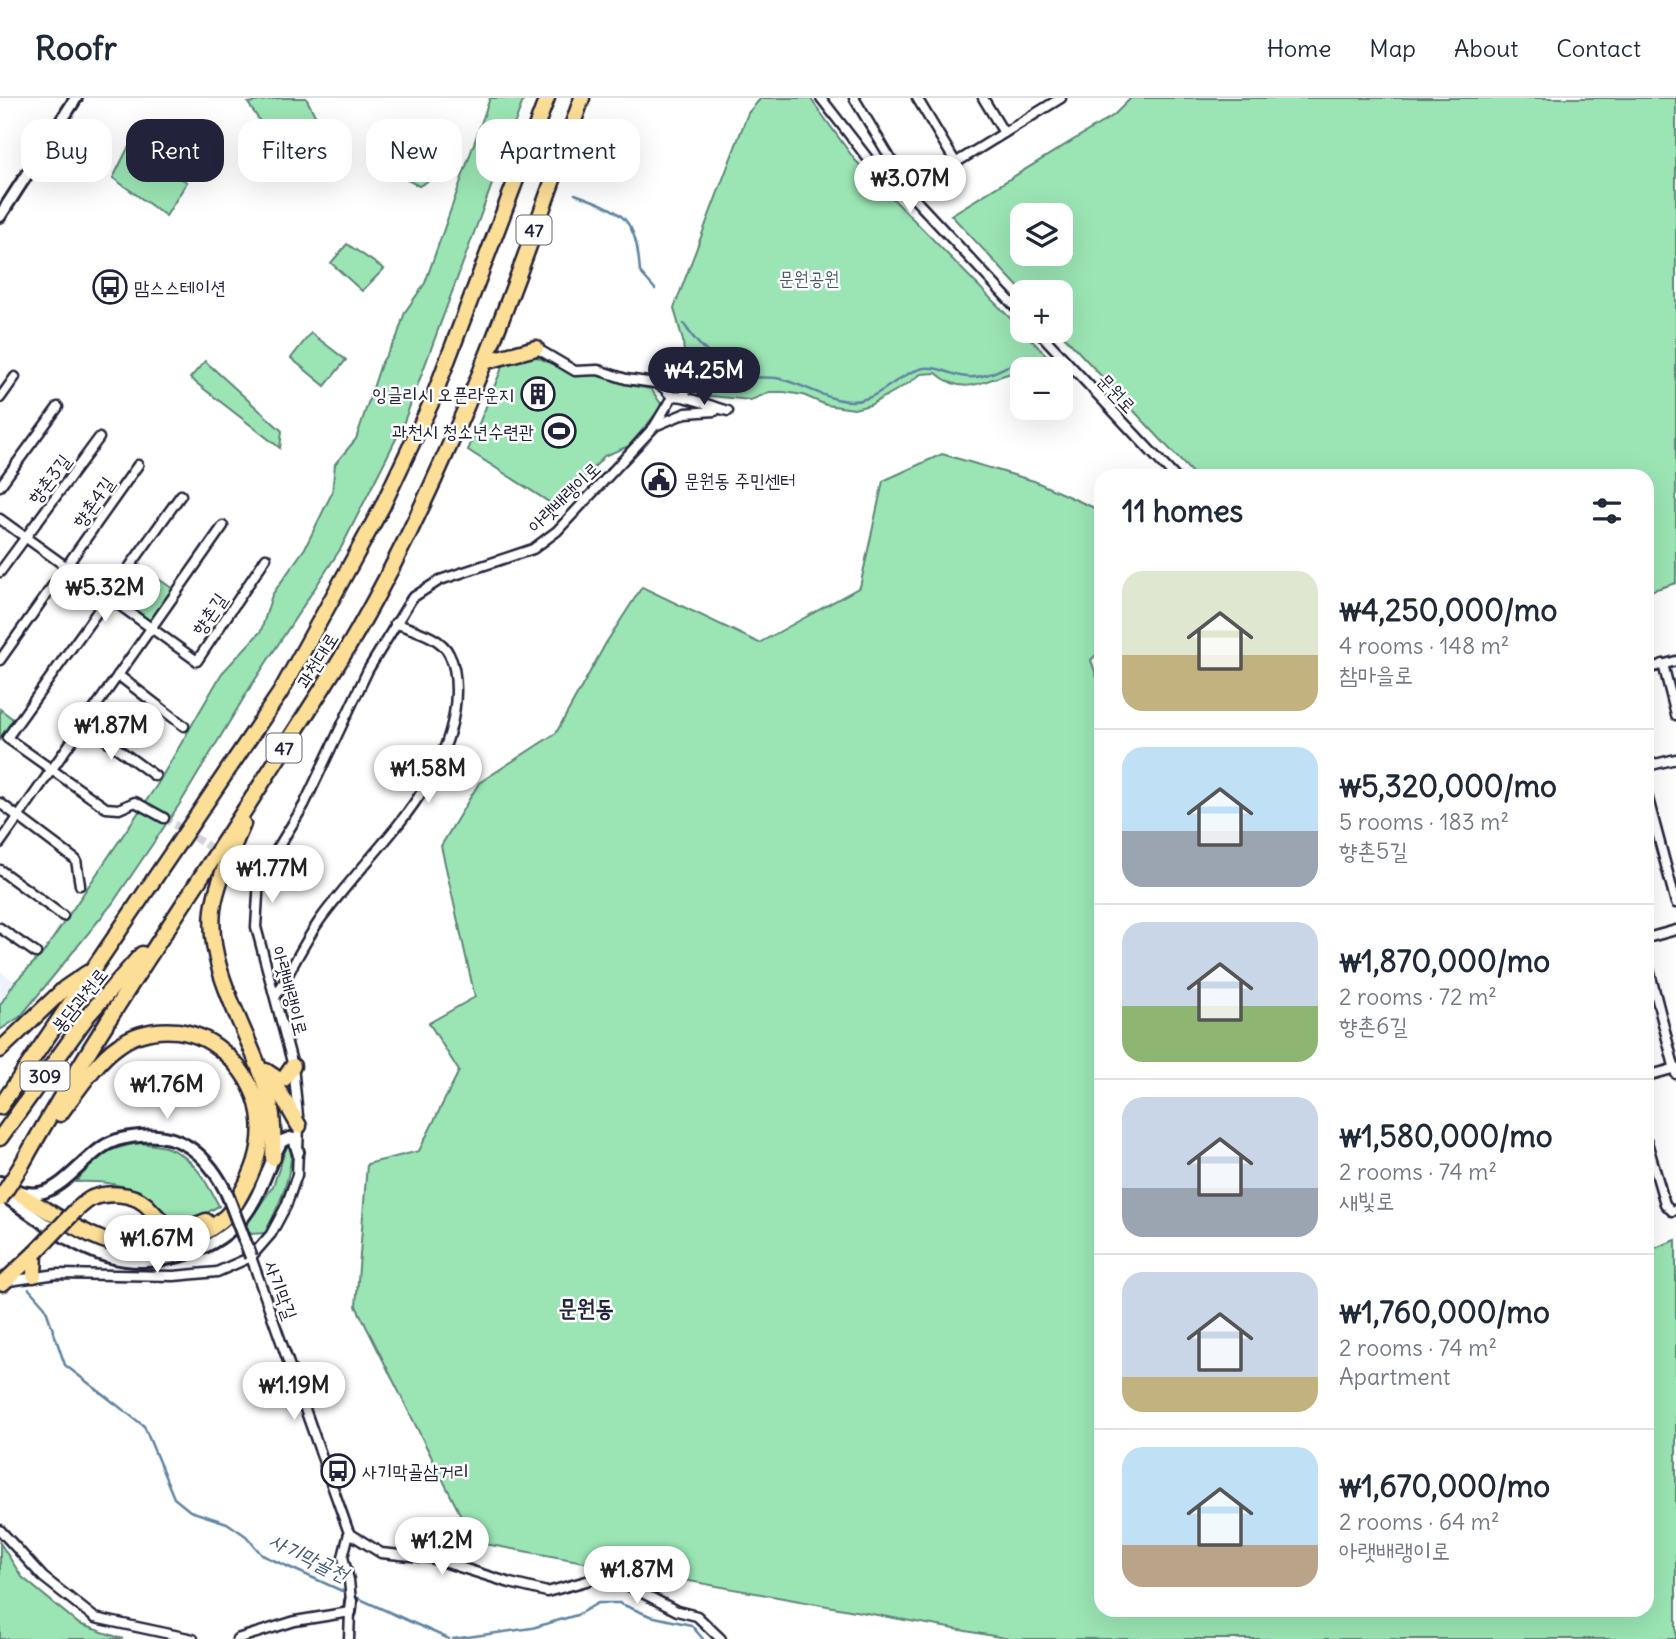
<!DOCTYPE html>
<html lang="en">
<head>
<meta charset="utf-8">
<style>
  body { margin:0; font-family:Delius,"Poor Story",sans-serif; background:#f2f2f3; color:#1f2937; height:100vh; display:flex; flex-direction:column; font-size:26px; white-space:nowrap }
  * { box-sizing:border-box; margin:0 }
  p { font-size:23px; color:#747a83 }
  .icon { flex:none; width:38px; height:38px; fill:none; stroke:currentColor; stroke-width:2; stroke-linecap:round; stroke-linejoin:round }
  .map { position:relative; flex:1; overflow:hidden }
  .panel { position:absolute; left:1094px; top:371px; width:560px; height:1148px; display:flex; flex-direction:column; background:#fff; border-radius:21px; box-shadow:0 7px 28px #0002 }
  .panel>* { flex:none }
  .hud { position:absolute; left:21px; top:21px; width:665px; height:63px; display:flex; gap:14px }
  .buttons { position:absolute; left:1010px; top:105px; display:grid; gap:14px }
  .buttons a { display:grid; place-items:center; width:63px; height:63px; border-radius:14px; background:#fff; box-shadow:0 7px 28px #0002; font-size:35px }
  .price { position:absolute; translate:-50% -60px; padding:0 16px; border-radius:24px; background:#fff; color:#222; font-size:23px; line-height:46px; filter:drop-shadow(0 2px 4px #0008) }
  .price::after { content:''; position:absolute; left:50%; top:42px; width:21px; height:16px; margin-left:-10px; background:inherit; clip-path:polygon(0 0,100% 0,50% 100%) }
  .price.active { background:#22223b; color:#fff }
  ul { padding:0; list-style:none }
  li { display:flex; align-items:center; gap:21px; height:175px; padding:0 28px }
  li+li { border-top:2px solid #e0e1e3 }
  li span { display:grid; place-items:center; flex:none; width:196px; height:140px; border-radius:21px; color:#555 }
  li>.icon { margin-inline-start:auto }
  span .icon { width:84px; height:84px; fill:#fffc; stroke-width:1 }
  li b { font-size:30px }
  h2 { display:flex; justify-content:space-between; align-items:center; height:84px; padding:0 28px; font-size:30px }
  .pill { padding:0 24px; border-radius:21px; background:#fff; box-shadow:0 7px 28px #0002; font-size:24px; line-height:63px }
  .pill.active { background:#22223b; color:#fff }
  header { display:flex; align-items:center; gap:42px; box-sizing:border-box; height:98px; padding:0 35px; background:#fff; border-bottom:2px solid #e0e1e3 }
  header strong { font-size:33px }
  nav { display:flex; gap:38px; margin-inline-start:auto; font-size:24px }
  .map>svg:first-child { display:block }
</style>
</head>
<body>
<header>
<strong>Roofr</strong>
<nav><a>Home</a><a>Map</a><a>About</a><a>Contact</a></nav>
</header>
<div class="map">
<svg width="1676" height="1541" viewBox="0 0 1676 1541">
  <rect width="100%" height="100%" fill="#fff"/>
  <filter id="ink" filterUnits="userSpaceOnUse"><feTurbulence type="fractalNoise" baseFrequency=".0143" numOctaves="2"/><feDisplacementMap in="SourceGraphic" scale="14" xChannelSelector="R" yChannelSelector="G"/><feConvolveMatrix kernelMatrix="1 2 1 2 8 2 1 2 1" color-interpolation-filters="sRGB"/></filter>
  <g filter="url(#ink)">
    <!-- built -->
    <path fill="#eef2fe" d="M0,873l15,11 -15,23z"/>
    <!-- green -->
    <g fill="#9be5b4" stroke="#5e8478" stroke-width="2" fill-rule="evenodd">
      <path d="M279,0h27l22,42 -50,9 -30,-46z"/>
      <path d="M490,0h34l-122,329 -61,121 -90,138 -70,116 -69,102 -91,112 -21,14v-25l15,-23 28,-29 114,-168 65,-112 39,-42 11,-36 33,-47 27,-55 3,-29 21,-25 25,-75 16,-27 8,-25 20,-29z"/>
      <path d="M761,0h49l45,62 205,209h-38v2c-35,4 -53,30 -86,2l-15,1 -12,9 -39,22 -16,4 -28,-4 -23,-10 -19,-3h-14l-19,8 -51,-5 -14,-15 -3,-39 -9,-33 74,-195z"/>
      <path d="M1131,0h545v485l-29,9v-116h-452l-136,-145 1,-39h-37l-72,-77 163,-100zM1022,117h38v39h-38z"/>
      <path d="M128,50l59,34 -21,34 -53,-38z"/>
      <path d="M414,51l28,24 -23,13 -27,-14 10,-18z"/>
      <path d="M347,146l37,25 -22,22 -31,-28z"/>
      <path d="M311,235l35,27 -21,26 -34,-28z"/>
      <path d="M511,248l65,28 24,1 28,10 23,4 10,15 -1,5 -31,37 -25,10 -6,7 -25,26 -13,20 -92,-59z"/>
      <path d="M205,263l77,70 -2,17 -90,-70z"/>
      <path d="M942,356l92,27 67,30v139l-10,10 10,29v921h546v-359l29,-11v399h-666l-536,-97 -118,-236 11,-142 52,-13 40,-80 -30,-48 46,-26 -34,-151 38,-63 77,-50 50,-90 36,-56 117,56 101,-56 23,-106z"/>
      <path d="M134,464l39,27 -24,35 -18,-11 10,-16 -21,-15z"/>
      <path d="M0,611l13,10 -13,20z"/>
      <path d="M141,1045c8,2 19,2 27,5 27,10 39,35 51,58 -12,6 -26,17 -40,15 -12,-2 -20,-16 -30,-22 -23,-16 -47,-18 -73,-17 21,-26 30,-34 65,-39z"/>
      <path d="M288,1045l4,1c-1,36 -11,57 -27,89l-14,1 -5,-8 27,-40z"/>
      <path d="M0,1445l22,34 57,47 44,15h-123z"/>
    </g>
    <g fill="none" stroke-linecap="round" stroke-linejoin="round">
      <!-- stream -->
      <g stroke="#5e84a2" stroke-width="2.5">
        <path d="M575,96c49,18 61,23 65,78l15,17"/>
        <path d="M684,226c10,16 25,32 41,41 8,5 20,12 29,12 7,1 15,0 22,1 30,5 61,32 92,20 18,-7 33,-24 52,-29 21,-6 35,13 62,7 29,-7 26,-20 60,-7"/>
        <path d="M29,1191l16,18 20,58 79,61 30,72 16,13 37,12 19,13 16,19 187,84"/>
        <path d="M453,1541l79,-11 45,-13 21,-12h21l31,13 41,9 12,14"/>
      </g>
      <!-- street-tunnel -->
      <path stroke="#d3d3d8" stroke-width="8" stroke-dasharray="8 4" stroke-linecap="butt" d="M164,720l95,61"/>
      <defs>
        <g id="street">
          <path d="M821,0l48,62 39,32 114,122"/>
          <path d="M854,0l41,68 -4,12"/>
          <path d="M917,0l39,65"/>
          <path d="M983,0l21,35"/>
          <path d="M908,94l153,-94"/>
          <path d="M1038,233l136,145"/>
          <path d="M536,250l39,23 23,-1 28,9 29,4 8,4 9,10"/>
          <path d="M678,275l9,25"/>
          <path d="M0,300l15,-21"/>
          <path d="M657,327l29,-12 29,-2"/>
          <path d="M0,388l58,-79"/>
          <path d="M0,421l197,142 69,-103"/>
          <path d="M0,474l99,-134"/>
          <path d="M0,562l138,-195"/>
          <path d="M1663,566l13,51"/>
          <path d="M1647,571l29,-8"/>
          <path d="M118,577l66,51"/>
          <path d="M84,626l71,52"/>
          <path d="M1647,668l29,-7"/>
          <path d="M1647,697l29,108"/>
          <path d="M0,705l76,57 4,25"/>
          <path d="M164,720l-29,-16 -16,7 -13,-1 -99,-70 174,-243"/>
          <path d="M0,745l223,-317"/>
          <path d="M0,772l63,46"/>
          <path d="M0,830l36,25"/>
          <path d="M1647,840l29,-8"/>
          <path d="M1647,863l29,113"/>
          <path d="M276,898c15,-26 28,-54 46,-79 50,-68 133,-135 134,-226 0,-12 -1,-26 -7,-37 -8,-18 -37,-24 -54,-31"/>
          <path d="M1647,978l29,-8"/>
          <path d="M1647,1044l18,62 7,7 4,-1"/>
          <path d="M251,1159l98,276 -6,24 6,23 2,21"/>
          <path d="M9,1183l48,-7 117,2 43,-4 34,-15 20,-23 15,-28 11,-31 2,-49 -6,-60 -37,-139 3,-48 45,-74 64,-135 44,-72 28,-18 93,-31 24,-18 97,-104 18,-30c10,-4 43,11 56,14"/>
          <path d="M0,1432l43,47 52,41 98,21"/>
          <path d="M349,1435l32,20 50,5 79,25 37,9 61,-17 69,36 20,5 24,23"/>
          <path d="M237,1541l58,-18 55,-9 -1,27"/>
        </g>
        <g id="secondary">
          <path d="M0,118l76,-118"/>
          <path d="M0,1084c48,31 65,-7 100,-33 11,-9 26,-12 40,-13 43,-4 69,21 87,58"/>
          <path d="M0,1095c30,20 72,54 106,63 45,13 102,0 134,-35 21,-23 26,-54 42,-80l8,-3 4,1 4,13"/>
          <path d="M350,1514l1,-11"/>
        </g>
        <g id="highway">
          <path d="M484,264l52,-14"/>
          <path d="M243,726c-10,24 -27,60 -30,86 -7,62 39,126 55,184 6,21 6,42 5,64"/>
          <path d="M0,952l65,-62 22,-15"/>
          <path d="M266,973l12,8h6l9,-13"/>
          <path d="M266,978l13,15 20,35"/>
          <path d="M0,1009l280,-414 54,-98 48,-88 50,-106 115,-303"/>
          <path d="M0,1040l89,-124 53,-60"/>
          <path d="M21,1068c82,-147 180,-285 269,-427 23,-36 47,-72 68,-109 95,-167 160,-351 224,-532"/>
          <path d="M16,1094c28,16 73,47 104,53 35,6 77,-2 104,-27 8,-6 13,-17 18,-26 27,-46 26,-96 -13,-135 -16,-15 -30,-23 -51,-26 -21,-2 -43,2 -60,15 -21,14 -43,48 -58,68"/>
          <path d="M75,1113c5,-4 11,-10 17,-13 16,-6 40,-5 53,6 10,9 16,20 30,24 11,2 22,-3 31,-7"/>
          <path d="M34,1177l1,-22"/>
          <path d="M3,1185l32,-30"/>
        </g>
      </defs>
      <!-- street casing -->
      <use href="#street" stroke="#22223b" stroke-width="13"/>
      <!-- secondary casing -->
      <use href="#secondary" stroke="#22223b" stroke-width="16"/>
      <!-- highway casing -->
      <use href="#highway" stroke="#22223b" stroke-width="19"/>
      <!-- street -->
      <use href="#street" stroke="#fff" stroke-width="8"/>
      <!-- secondary -->
      <use href="#secondary" stroke="#fff" stroke-width="10"/>
      <!-- highway -->
      <use href="#highway" stroke="#fcde96" stroke-width="14"/>
      <defs>
        <path id="secondary-bridge" d="M227,1096l24,63"/>
        <g id="highway-bridge">
          <path d="M0,1101l21,-33"/>
          <path d="M35,1155l40,-42"/>
        </g>
      </defs>
      <!-- secondary-bridge casing -->
      <use href="#secondary-bridge" stroke="#22223b" stroke-width="16" stroke-linecap="butt"/>
      <!-- highway-bridge casing -->
      <use href="#highway-bridge" stroke="#22223b" stroke-width="19" stroke-linecap="butt"/>
      <!-- secondary-bridge -->
      <use href="#secondary-bridge" stroke="#fff" stroke-width="10"/>
      <!-- highway-bridge -->
      <use href="#highway-bridge" stroke="#fcde96" stroke-width="14"/>
    </g>
  </g>
  <!-- icons -->
  <defs>
    <symbol id="bus-ring" viewBox="-11 -11 22 22"><circle r="9.5" fill="#fff" stroke="#22223b" stroke-width="1.5"/><path d="M-5-6H5V4H4V6H2V4H-2V6H-4V4H-5ZM-3.5-4V0h7V-4ZM-3.5 1.2v1.5H-2V1.2ZM2 1.2v1.5H3.5V1.2Z" fill="#22223b"/></symbol>
    <symbol id="building-ring" viewBox="-11 -11 22 22"><circle r="9.5" fill="#fff" stroke="#22223b" stroke-width="1.5"/><path d="M-4-6H4V6H1V3H-1V6H-4ZM-2.5-4.3h1.7v1.8h-1.7ZM.8-4.3h1.7v1.8H.8ZM-2.5-1h1.7V.8h-1.7ZM.8-1h1.7V.8H.8Z" fill="#22223b"/></symbol>
    <symbol id="stadium-ring" viewBox="-11 -11 22 22"><circle r="9.5" fill="#fff" stroke="#22223b" stroke-width="1.5"/><path d="M0-5a6.5 5 0 1 0 0 10a6.5 5 0 1 0 0-10ZM-3.5-1.8h7v3.6h-7Z" fill="#22223b"/></symbol>
    <symbol id="civic-ring" viewBox="-11 -11 22 22"><circle r="9.5" fill="#fff" stroke="#22223b" stroke-width="1.5"/><path d="M-.6-6.5H3V-4.5H.6V-3L4-1V1h2V6H-6V1h2V-1L-.6-3ZM-1.2 2.5V6h2.4V2.5Z" fill="#22223b"/></symbol>
  </defs>
  <g fill-rule="evenodd">
    <use href="#bus-ring" x="91" y="170" width="38" height="38"/>
    <use href="#building-ring" x="519" y="277" width="38" height="38"/>
    <use href="#stadium-ring" x="540" y="314" width="38" height="38"/>
    <use href="#civic-ring" x="640" y="363" width="38" height="38"/>
    <use href="#bus-ring" x="319" y="1354" width="38" height="38"/>
  </g>
  <g text-anchor="middle" dominant-baseline="central" stroke-width="5" stroke-linejoin="round" paint-order="stroke">
    <!-- shield labels -->
    <g fill="#fff" stroke="#646476" stroke-width="2">
      <rect x="516.5" y="117.5" width="35" height="29" rx="5"/>
      <rect x="266.5" y="635.5" width="35" height="29" rx="5"/>
      <rect x="20.5" y="963.5" width="49" height="29" rx="5"/>
    </g>
    <g font-size="18" font-weight="bold" fill="#22223b">
      <text x="534" y="132">47</text>
      <text x="284" y="650">47</text>
      <text x="45" y="978">309</text>
    </g>
    <!-- park labels -->
    <g font-size="19" fill="#465c5f" stroke="#fff">
      <text x="809" y="180">문원공원</text>
    </g>
    <!-- poi labels -->
    <g font-size="19" fill="#22223b" stroke="#fff" text-anchor="start">
      <text x="134" y="189">맘스스테이션</text>
      <text x="514" y="296" text-anchor="end">잉글리시 오픈라운지</text>
      <text x="534" y="333" text-anchor="end">과천시 청소년수련관</text>
      <text x="684" y="382">문원동 주민센터</text>
      <text x="362" y="1373">사기막골삼거리</text>
    </g>
    <!-- street labels -->
    <g font-size="19" fill="#22223b" stroke="#fff">
      <text transform="translate(1117 295) rotate(47)">문원로</text>
      <text transform="translate(49 381) rotate(-53)">향촌3길</text>
      <text transform="translate(564 399) rotate(-44)">아랫배랭이로</text>
      <text transform="translate(93 404) rotate(-55)">향촌4길</text>
      <text transform="translate(209 516) rotate(-56)">향촌길</text>
      <text transform="translate(317 562) rotate(-58)">과천대로</text>
      <text transform="translate(290 893) rotate(75)">아랫배랭이로</text>
      <text transform="translate(79 902) rotate(-51)">봉담과천로</text>
      <text transform="translate(281 1192) rotate(70)">사기막길</text>
    </g>
    <!-- water labels -->
    <g font-size="21" font-style="italic" fill="#455b77" stroke="#fff">
      <text transform="translate(309 1459) rotate(26)">사기막골천</text>
    </g>
    <!-- quarter labels -->
    <g font-size="23" font-weight="bold" fill="#22223b" stroke="#fff">
      <text x="586" y="1209">문원동</text>
    </g>
  </g>
</svg>
<div class="buttons">
<a><svg class="icon" aria-label="layers" viewBox="0 0 24 24"><path d="M12 4l9 5-9 5-9-5zM3 14l9 5 9-5"/></svg></a>
<a>+</a>
<a>−</a>
</div>
<b class="price" style="left:910px;top:117px">₩3.07M</b>
<b class="price active" style="left:704px;top:309px">₩4.25M</b>
<b class="price" style="left:105px;top:526px">₩5.32M</b>
<b class="price" style="left:111px;top:664px">₩1.87M</b>
<b class="price" style="left:428px;top:707px">₩1.58M</b>
<b class="price" style="left:272px;top:807px">₩1.77M</b>
<b class="price" style="left:167px;top:1023px">₩1.76M</b>
<b class="price" style="left:157px;top:1177px">₩1.67M</b>
<b class="price" style="left:294px;top:1324px">₩1.19M</b>
<b class="price" style="left:442px;top:1479px">₩1.2M</b>
<b class="price" style="left:637px;top:1508px">₩1.87M</b>
<div class="hud">
<a class="pill">Buy</a>
<a class="pill active">Rent</a>
<a class="pill">Filters</a>
<a class="pill">New</a>
<a class="pill">Apartment</a>
</div>
<section class="panel">
<h2>11 homes<svg class="icon" aria-label="filters" viewBox="0 0 24 24"><path d="M4 7h16M4 17h16"/><circle cx="9" cy="7" r="2"/><circle cx="15" cy="17" r="2"/></svg></h2>
<ul>
<li><span style="background:linear-gradient(#dfe7d0 60%,#c2b280 0)"><svg class="icon" aria-label="home" viewBox="0 0 24 24"><path d="M3 11l9-7 9 7M6 9v11h12V9"/></svg></span><div><b>₩4,250,000/mo</b><p>4 rooms · 148 m²</p><p>참마을로</p></div></li>
<li><span style="background:linear-gradient(#bfe0f5 60%,#9aa5b1 0)"><svg class="icon" aria-label="home" viewBox="0 0 24 24"><path d="M3 11l9-7 9 7M6 9v11h12V9"/></svg></span><div><b>₩5,320,000/mo</b><p>5 rooms · 183 m²</p><p>향촌5길</p></div></li>
<li><span style="background:linear-gradient(#c9d6e8 60%,#8fb573 0)"><svg class="icon" aria-label="home" viewBox="0 0 24 24"><path d="M3 11l9-7 9 7M6 9v11h12V9"/></svg></span><div><b>₩1,870,000/mo</b><p>2 rooms · 72 m²</p><p>향촌6길</p></div></li>
<li><span style="background:linear-gradient(#c9d6e8 65%,#9aa5b1 0)"><svg class="icon" aria-label="home" viewBox="0 0 24 24"><path d="M3 11l9-7 9 7M6 9v11h12V9"/></svg></span><div><b>₩1,580,000/mo</b><p>2 rooms · 74 m²</p><p>새빛로</p></div></li>
<li><span style="background:linear-gradient(#c9d6e8 75%,#c2b280 0)"><svg class="icon" aria-label="home" viewBox="0 0 24 24"><path d="M3 11l9-7 9 7M6 9v11h12V9"/></svg></span><div><b>₩1,760,000/mo</b><p>2 rooms · 74 m²</p><p>Apartment</p></div></li>
<li><span style="background:linear-gradient(#bfe0f5 70%,#b9a48a 0)"><svg class="icon" aria-label="home" viewBox="0 0 24 24"><path d="M3 11l9-7 9 7M6 9v11h12V9"/></svg></span><div><b>₩1,670,000/mo</b><p>2 rooms · 64 m²</p><p>아랫배랭이로</p></div></li>
</ul>
</section>
</div>
</body>
</html>
